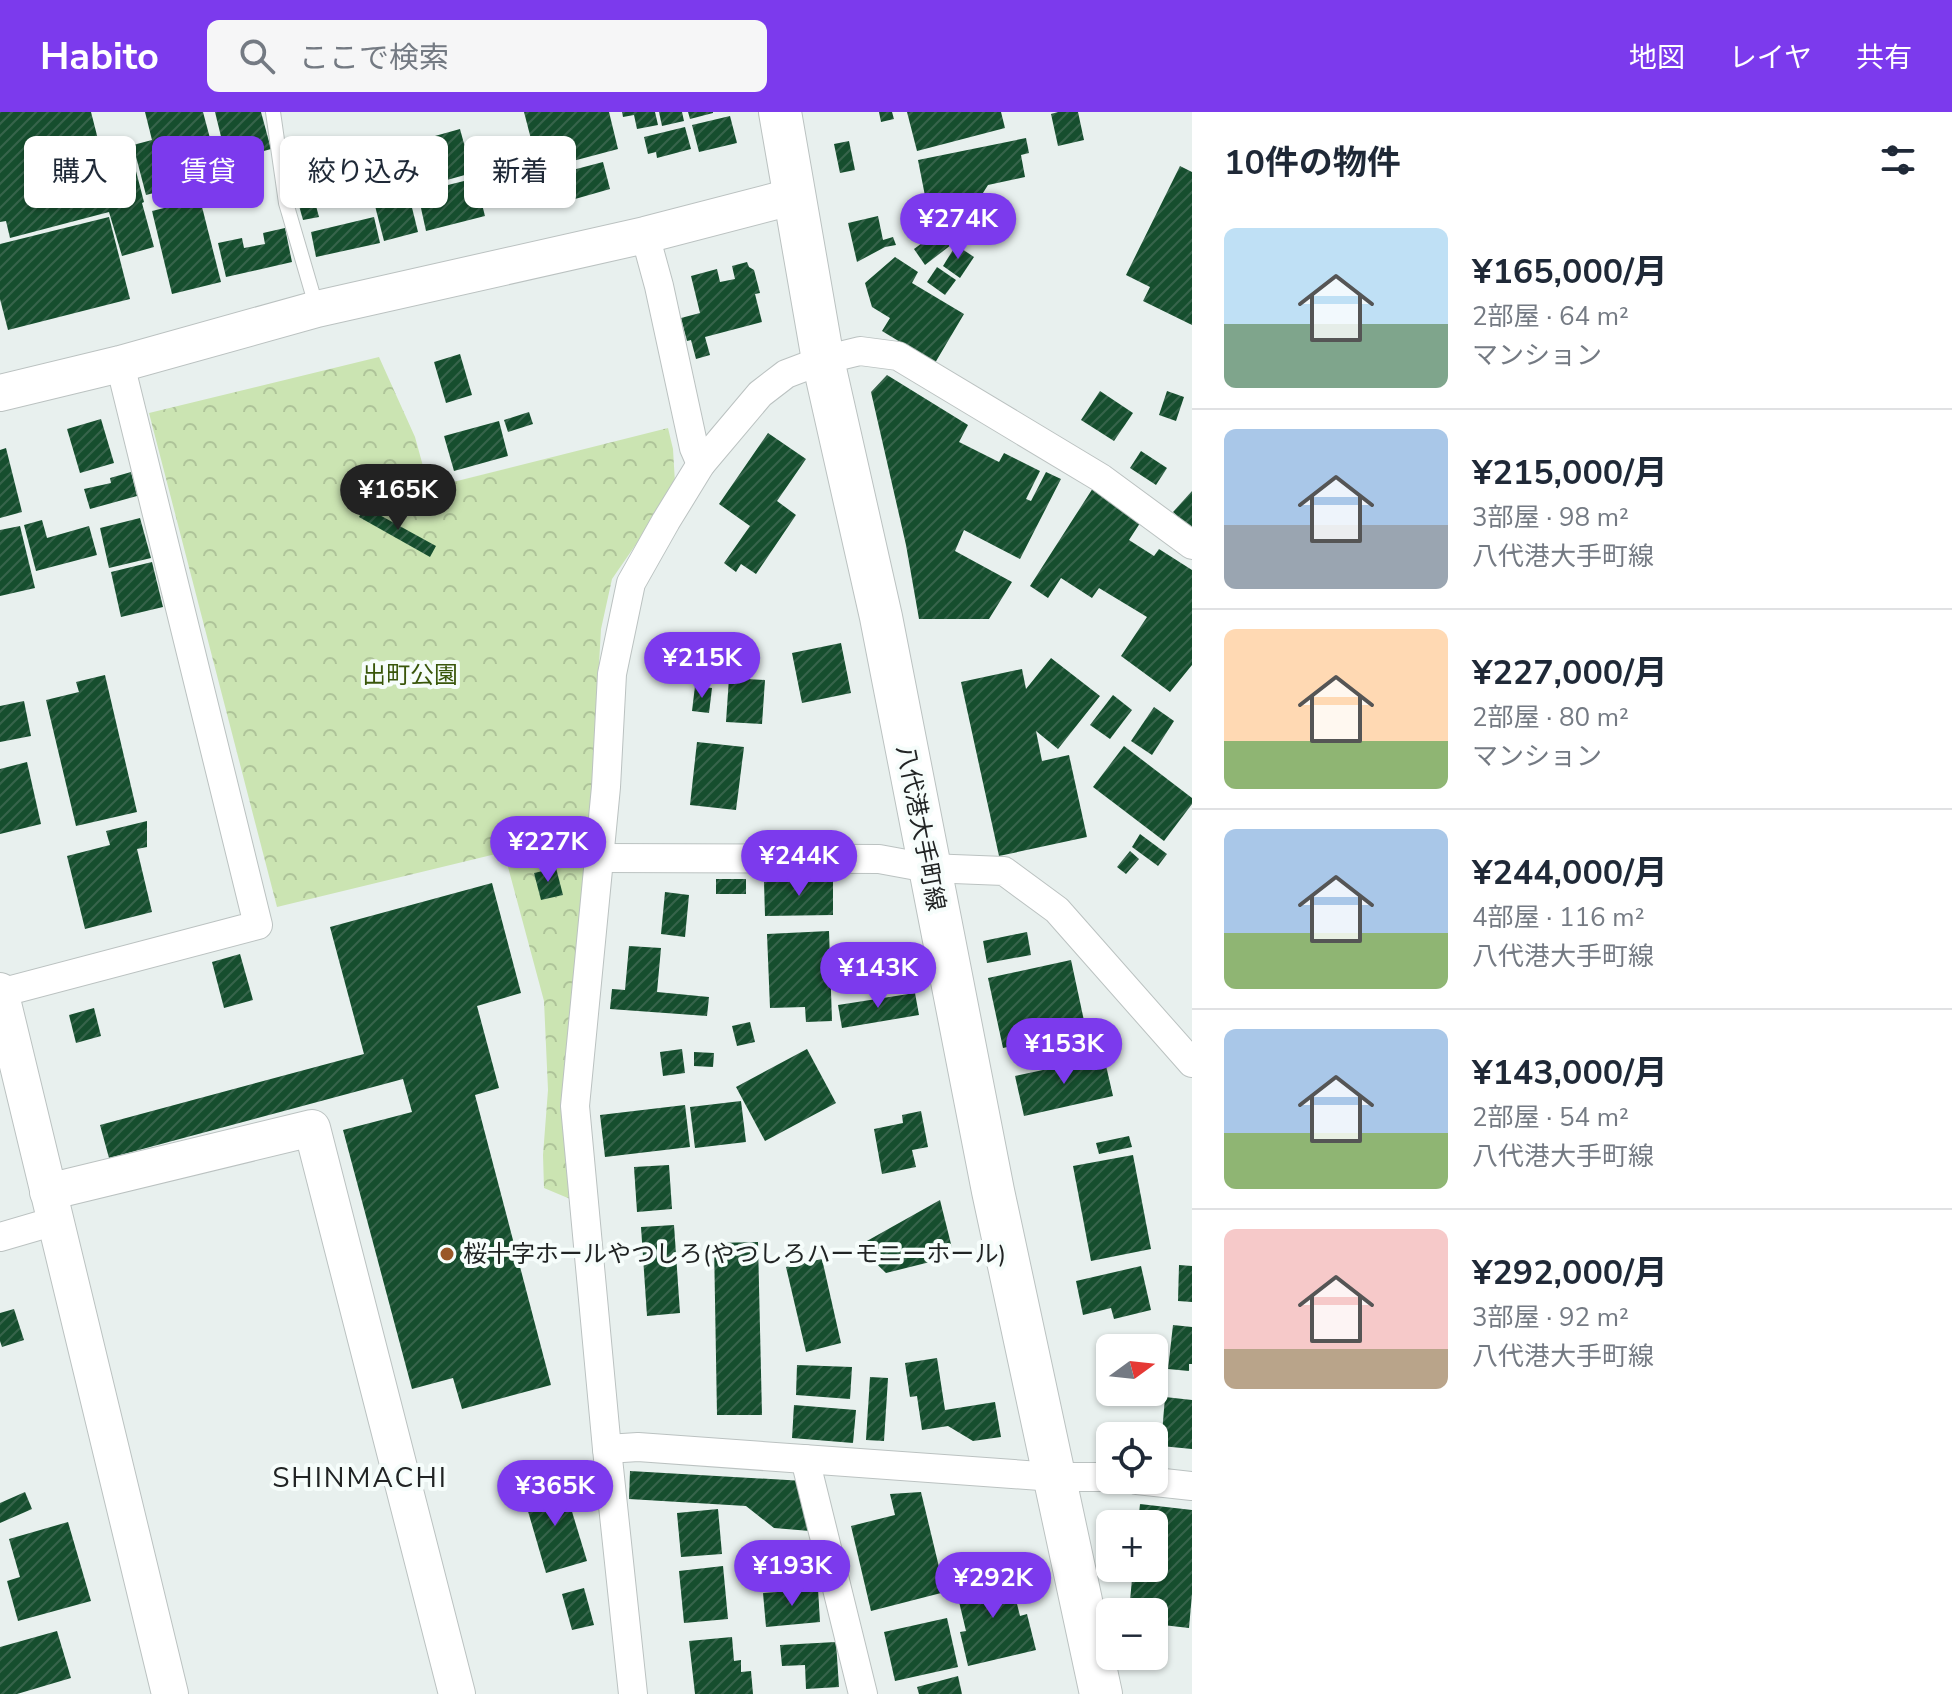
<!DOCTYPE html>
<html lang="ja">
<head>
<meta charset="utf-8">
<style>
  body { margin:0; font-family:"Nunito Sans","Noto Sans JP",sans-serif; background:#f6f6f7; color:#1f2937; height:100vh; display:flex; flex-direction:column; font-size:30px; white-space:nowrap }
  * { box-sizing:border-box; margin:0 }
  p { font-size:26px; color:#747a83 }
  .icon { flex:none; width:44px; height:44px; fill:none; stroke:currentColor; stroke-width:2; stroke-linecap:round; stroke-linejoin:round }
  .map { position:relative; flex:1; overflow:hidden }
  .details { display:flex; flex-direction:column; background:#fff; width:760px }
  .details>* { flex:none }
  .top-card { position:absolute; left:24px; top:24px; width:760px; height:72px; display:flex; gap:16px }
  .needle { width:52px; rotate:75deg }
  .tools { position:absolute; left:1096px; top:1222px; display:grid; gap:16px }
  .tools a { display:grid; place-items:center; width:72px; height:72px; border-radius:12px; background:#fff; box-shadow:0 2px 6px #0004; font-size:40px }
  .price { position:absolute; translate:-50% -68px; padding:0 18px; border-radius:28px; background:#7c3aed; color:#fff; font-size:26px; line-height:52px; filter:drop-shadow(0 2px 4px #0008) }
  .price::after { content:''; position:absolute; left:50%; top:48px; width:24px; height:18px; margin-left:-12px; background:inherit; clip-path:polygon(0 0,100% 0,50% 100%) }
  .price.on { background:#222; color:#fff }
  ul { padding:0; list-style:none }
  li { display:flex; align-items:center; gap:24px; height:200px; padding:0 32px }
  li+li { border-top:2px solid #e0e1e3 }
  li span { display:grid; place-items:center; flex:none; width:224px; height:160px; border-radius:12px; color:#555 }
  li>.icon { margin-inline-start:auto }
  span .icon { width:96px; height:96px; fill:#fffc; stroke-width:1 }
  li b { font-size:34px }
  h2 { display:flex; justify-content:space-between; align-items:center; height:96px; padding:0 32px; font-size:34px }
  .tag { padding:0 28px; border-radius:12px; background:#fff; box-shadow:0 2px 6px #0004; font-size:28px; line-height:72px }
  .tag.on { background:#7c3aed; color:#fff }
  header { display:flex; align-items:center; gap:48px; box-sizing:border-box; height:112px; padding:0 40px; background:#7c3aed; color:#fff }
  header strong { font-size:38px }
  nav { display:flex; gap:44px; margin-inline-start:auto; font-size:28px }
  .search { width:560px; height:72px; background:#f6f6f7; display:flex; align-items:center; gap:20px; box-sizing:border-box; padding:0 28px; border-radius:12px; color:#747a83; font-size:30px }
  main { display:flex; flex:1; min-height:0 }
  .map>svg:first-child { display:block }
</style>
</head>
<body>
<header>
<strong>Habito</strong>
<div class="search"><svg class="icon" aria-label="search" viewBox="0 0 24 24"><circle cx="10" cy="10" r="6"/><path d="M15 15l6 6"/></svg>ここで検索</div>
<nav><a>地図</a><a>レイヤ</a><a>共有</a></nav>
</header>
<main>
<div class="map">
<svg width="1192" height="1582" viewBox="0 0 1192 1582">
  <defs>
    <pattern id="park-crowns" width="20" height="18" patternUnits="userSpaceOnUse" patternTransform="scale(2)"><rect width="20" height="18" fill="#cbe4b2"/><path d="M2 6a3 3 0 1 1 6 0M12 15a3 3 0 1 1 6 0" fill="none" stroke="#aec399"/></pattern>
    <pattern id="building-hatch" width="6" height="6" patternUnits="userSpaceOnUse" patternTransform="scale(2)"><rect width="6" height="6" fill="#164e2e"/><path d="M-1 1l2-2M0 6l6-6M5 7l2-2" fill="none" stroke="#37644b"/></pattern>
  </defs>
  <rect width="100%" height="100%" fill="#e8f0ee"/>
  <!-- park -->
  <path fill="url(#park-crowns)" d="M379,245l36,80 14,51 239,-60 5,21 2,34 -16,28 -47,68 -11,50 -13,229 -13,343 -31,-13 -1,-33 5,-65 -4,-89 -40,-149 -227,55 -128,-494z"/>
  <!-- building -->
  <g fill="url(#building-hatch)">
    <path d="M0,0h91l11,43 28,-7 14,54 -2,1 12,44 -32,9 -13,-44 -99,26 -4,-17 -6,1z"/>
    <path d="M145,0h58l17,64 -74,19 -13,-50 19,-5z"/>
    <path d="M215,0h46l10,37 -44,12z"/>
    <path d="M524,0h85l9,37 -79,21z"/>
    <path d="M622,0h33l3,13 -21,4 -3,-14 -11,2z"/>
    <path d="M659,0h23l2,9 -22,5z"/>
    <path d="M688,0h25v1l-23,6z"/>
    <path d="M879,0h13l2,7 -13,3z"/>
    <path d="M907,0h94l4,16 -88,23z"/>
    <path d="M1058,0h20l6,28 -26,6 -7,-32z"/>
    <path d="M730,4l7,27 -38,9 -7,-27z"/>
    <path d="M685,15l6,22 -34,9 -1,-6 -8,2 -4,-17z"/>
    <path d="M460,17l12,44 -61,17 -12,-44z"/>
    <path d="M1026,26l3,15 -8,2 4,22 -37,8 -19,30 -52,10 -4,-21 13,-3 -8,-41z"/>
    <path d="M849,29l6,29 -15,3 -6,-29z"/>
    <path d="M398,39l20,81 -34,9 -21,-82z"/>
    <path d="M355,41l11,38 -41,11 -11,-38z"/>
    <path d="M603,50l7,27 -42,12 -7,-28z"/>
    <path d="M1180,54l12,6v153l-49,-24 7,-14 -24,-12z"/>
    <path d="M559,64l6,22 -42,10 -6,-21z"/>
    <path d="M468,68l2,6 7,-1 8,31 -59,15 -7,-32 18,-4 -1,-7z"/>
    <path d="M312,79l7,26 -16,3 -7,-25z"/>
    <path d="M200,87l21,83 -49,12 -20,-83z"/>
    <path d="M878,104l5,24 10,-3 3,8 -11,2 -28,15 -9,-39z"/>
    <path d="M109,105l21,82 -122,31 -8,-31v-55z"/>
    <path d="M374,105l6,26 -64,14 -5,-25z"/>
    <path d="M949,111l11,15 -35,27 -11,-16z"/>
    <path d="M285,116l7,34 -66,15 -8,-34 24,-5 2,10 21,-4 -2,-11z"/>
    <path d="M956,133l18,12 -14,21 -17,-12z"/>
    <path d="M895,145l23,15 -6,11 52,31 -29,49 -53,-32 8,-13 -18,-11 -7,-24z"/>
    <path d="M747,150l2,5 5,3 6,23 -5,1 7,28 -57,15 5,18 -14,4 -5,-19 -4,1 -6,-23 19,-5 -9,-37 26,-7 3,13 15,-3 -3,-13z"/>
    <path d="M937,155l19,13 -11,15 -18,-13z"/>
    <path d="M460,242l12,41 -26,8 -12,-41z"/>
    <path d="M887,263l81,50 -9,17 40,20 5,-9 36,18 -14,28 5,2 15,-29 15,7 -41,80 -56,-29 -9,21 57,31 -23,37h-70l-13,-74 -35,-153z"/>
    <path d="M1100,279l33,22 -19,28 -33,-21z"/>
    <path d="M1167,279l17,6 -8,24 -17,-6z"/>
    <path d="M529,300l4,12 -25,8 -4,-12z"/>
    <path d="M101,307l13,44 -34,10 -13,-44z"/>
    <path d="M499,309l9,35 -54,15 -10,-35z"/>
    <path d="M768,321l38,26 -29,42 19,14 -40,59 -15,-10 -5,8 -12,-9 26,-37 -31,-22z"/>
    <path d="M6,336l16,64 -22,6v-68z"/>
    <path d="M1141,339l26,17 -11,17 -26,-17z"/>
    <path d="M131,360l6,24 -47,13 -6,-20 27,-6 -1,-5z"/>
    <path d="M1093,376l49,32 -13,20 25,16 5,-7 33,21v95l-22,27 -49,-36 26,-39 -48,-29 -7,10 -31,-20 -13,20 -18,-12z"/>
    <path d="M1192,379v39l-19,-18z"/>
    <path d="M365,395l71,39 -6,11 -71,-40z"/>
    <path d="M140,406l11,40 -42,10 -9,-40z"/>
    <path d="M42,408l5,18 42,-12 8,29 -61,16 -12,-46z"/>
    <path d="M20,414l15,62 -35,8v-66z"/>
    <path d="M152,450l11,45 -42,10 -10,-45z"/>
    <path d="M841,531l10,50 -49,10 -10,-50z"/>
    <path d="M1051,546l49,38 -42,53 -22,-18 6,30 27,-6 18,82 -88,19 -38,-174 61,-13 4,20z"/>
    <path d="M105,563l32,137 -61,14 -30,-126 33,-8 -3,-10z"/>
    <path d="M729,566l36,2 -3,44 -36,-2z"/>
    <path d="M695,574l17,2 -3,25 -17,-2z"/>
    <path d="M1113,583l19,15 -22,29 -20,-14z"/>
    <path d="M24,589l7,35 -31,6v-36z"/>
    <path d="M1154,595l20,14 -22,34 -21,-14z"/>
    <path d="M697,630l47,5 -8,63 -46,-5z"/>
    <path d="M1124,634l68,52v6l-28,37 -71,-54z"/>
    <path d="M27,650l14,62 -41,10v-65z"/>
    <path d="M147,709v26l-10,2 15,63 -67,17 -18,-73 43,-11 -4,-14z"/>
    <path d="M1140,722l27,20 -9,12 -26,-19z"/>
    <path d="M1130,739l9,8 -13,15 -9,-7z"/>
    <path d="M556,756l7,27 -22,5 -7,-27z"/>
    <rect x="716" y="767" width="30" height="15"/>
    <path d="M833,769v34l-68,1 -1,-34z"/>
    <path d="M492,771l29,110 -44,13 22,82 -24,7 76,290 -89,24 -9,-31 -41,11 -69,-259 69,-18 -9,-33 -294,79 -9,-33 264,-71 -34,-127z"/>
    <path d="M665,780l24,3 -4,42 -24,-3z"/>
    <path d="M829,819l3,90 -26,1 -1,-15 -35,1 -3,-74z"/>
    <path d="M1027,820l4,23 -44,8 -4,-22z"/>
    <path d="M629,834l32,2 -4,44 52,5 -2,19 -97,-7 2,-20 13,1z"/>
    <path d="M240,842l13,46 -29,8 -12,-46z"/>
    <path d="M1071,848l15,70 -83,18 -15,-70z"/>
    <path d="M915,881l4,22 -77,13 -4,-23z"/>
    <path d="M94,896l7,28 -25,7 -7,-28z"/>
    <path d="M750,910l5,20 -18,4 -5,-20z"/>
    <path d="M682,937l3,24 -22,3 -3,-24z"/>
    <path d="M807,937l29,54 -71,38 -29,-54z"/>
    <path d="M694,940l20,1 -1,14 -19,-1z"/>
    <path d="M1104,945l9,39 -89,20 -9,-40z"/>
    <path d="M741,989l5,41 -51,6 -5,-41z"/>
    <path d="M685,993l5,42 -85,10 -5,-42z"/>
    <path d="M921,999l7,36 -16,3 4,17 -34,7 -8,-45 29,-6 -1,-8z"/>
    <path d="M1129,1024l3,11 -33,7 -3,-11z"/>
    <path d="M1133,1043l18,94 -60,12 -18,-95z"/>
    <path d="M669,1053l3,44 -35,3 -3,-45z"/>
    <path d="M940,1088l14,56 -68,17 -28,-27z"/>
    <path d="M674,1113l6,88 -33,3 -6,-89z"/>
    <path d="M758,1130l4,173h-45l-3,-172z"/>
    <path d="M822,1147l19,84 -35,9 -20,-85z"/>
    <path d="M1179,1153l13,1v36l-14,-1z"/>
    <path d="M1141,1154l10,44 -37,9 -3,-11 -28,7 -7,-34z"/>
    <path d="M14,1197l10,31 -22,7 -2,-6v-28z"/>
    <path d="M1173,1213l19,2v37h-3v7l-21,-2z"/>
    <path d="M937,1246l8,52 50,-8 6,35 -28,4 -25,-15 -26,4 -5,-34 -7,1 -5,-34z"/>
    <path d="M797,1253l55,2 -2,32 -54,-4z"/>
    <path d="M870,1265l18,1 -4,63 -18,-1z"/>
    <path d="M1165,1285l27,3v49l-31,-3z"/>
    <path d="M794,1293l62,5 -3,33 -61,-5z"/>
    <path d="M630,1359l174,10 6,50 -36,-3 -28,-22 -117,-7z"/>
    <path d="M563,1370l24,79 -41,12 -23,-79z"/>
    <path d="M25,1380l7,17 -32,14v-20z"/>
    <path d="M921,1380l24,100 -74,19 -20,-85 44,-11 -5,-21z"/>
    <path d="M1140,1392l52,6v84l-3,34 -35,-4v-12h-25l4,-44h21v-44h-16z"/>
    <path d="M718,1397l4,45 -41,3 -4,-44z"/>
    <path d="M68,1410l23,79 -73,20 -11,-40 13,-4 -11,-38z"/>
    <path d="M809,1429l3,34 -49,4 -3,-33z"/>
    <path d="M723,1454l5,53 -44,4 -5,-52z"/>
    <path d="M1009,1460l11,44 7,-2 9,36 -68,16 -8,-34 6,-1 -11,-46z"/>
    <path d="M584,1476l10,37 -22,5 -10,-36z"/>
    <path d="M818,1477l2,33 -54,5 -3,-34z"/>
    <path d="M947,1506l11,49 -63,14 -11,-49z"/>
    <path d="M57,1519l14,47 -54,16h-17v-47z"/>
    <path d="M732,1525l2,24 7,-1v12l10,-1 2,23h-58l-6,-53z"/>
    <path d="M836,1530l3,45 -33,2 -1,-24 -23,1 -2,-21z"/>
    <path d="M958,1564l4,18h-43l-2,-7z"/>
  </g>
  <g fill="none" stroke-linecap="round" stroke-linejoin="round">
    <defs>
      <path id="service" d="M273,0l13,91 31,106"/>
      <g id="minor">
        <path d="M645,123l14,51 35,162 7,16"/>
        <path d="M599,746l280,1 49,9 76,3 53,39 135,153"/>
        <path d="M0,881l258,-68 -138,-561"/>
        <path d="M0,1125l55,-16"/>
        <path d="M607,1337l31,-2 416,30h56"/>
        <path d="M805,1347l58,235"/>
        <path d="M1137,1368l55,6"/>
        <path d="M633,1582l-26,-245 -32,-343 31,-319 6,-113 19,-91 35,-62 35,-57 59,-70 26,-20 37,-14 37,-9 38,5 203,122 91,67"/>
      </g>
      <g id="tertiary">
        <path d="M0,281l120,-29 197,-55 328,-74 150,-39"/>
        <path d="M0,879l170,703"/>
        <path d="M48,1080l264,-64 145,566"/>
      </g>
      <path id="secondary" d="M780,0l43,248 58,257 112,574 108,503"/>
    </defs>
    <!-- service casing -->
    <use href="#service" stroke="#bbc2c1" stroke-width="16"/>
    <!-- minor casing -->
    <use href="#minor" stroke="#bbc2c1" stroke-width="30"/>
    <!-- tertiary casing -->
    <use href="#tertiary" stroke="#bbc2c1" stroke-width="38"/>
    <!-- secondary casing -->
    <use href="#secondary" stroke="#bbc2c1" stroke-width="44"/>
    <!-- service -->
    <use href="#service" stroke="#fff" stroke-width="14"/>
    <!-- minor -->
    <use href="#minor" stroke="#fff" stroke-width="28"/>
    <!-- tertiary -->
    <use href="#tertiary" stroke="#fff" stroke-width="36"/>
    <!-- secondary -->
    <use href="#secondary" stroke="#fff" stroke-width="42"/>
  </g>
  <!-- markers -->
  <circle fill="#9a5727" stroke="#f6fdfb" stroke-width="3" cx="447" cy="1142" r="8"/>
  <g text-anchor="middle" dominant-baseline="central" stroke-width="8" stroke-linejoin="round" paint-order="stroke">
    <!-- park labels -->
    <g font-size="24" fill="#39560a" stroke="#f6fdfb">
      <text x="410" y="563">出町公園</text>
    </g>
    <!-- street labels -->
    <g font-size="24" fill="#212424" stroke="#f6fdfb">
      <text transform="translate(921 716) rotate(79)">八代港大手町線</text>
    </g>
    <!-- poi labels -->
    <g font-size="24" fill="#212424" stroke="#f6fdfb" text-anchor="start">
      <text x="463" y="1142">桜十字ホールやつしろ(やつしろハーモニーホール)</text>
    </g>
    <!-- quarter labels -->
    <g font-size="28" letter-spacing="2" fill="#212424" stroke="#f6fdfb">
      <text x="360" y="1366">SHINMACHI</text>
    </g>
  </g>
</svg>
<div class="tools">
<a><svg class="needle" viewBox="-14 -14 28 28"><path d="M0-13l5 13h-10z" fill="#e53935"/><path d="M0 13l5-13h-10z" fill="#747a83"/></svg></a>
<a><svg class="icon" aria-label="locate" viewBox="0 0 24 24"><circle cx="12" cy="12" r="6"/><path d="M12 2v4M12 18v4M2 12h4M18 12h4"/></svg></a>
<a>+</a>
<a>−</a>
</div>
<b class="price" style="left:958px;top:149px">¥274K</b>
<b class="price on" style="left:398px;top:420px">¥165K</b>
<b class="price" style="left:702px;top:588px">¥215K</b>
<b class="price" style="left:548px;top:772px">¥227K</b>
<b class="price" style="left:799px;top:786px">¥244K</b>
<b class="price" style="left:878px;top:898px">¥143K</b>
<b class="price" style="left:1064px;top:974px">¥153K</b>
<b class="price" style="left:555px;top:1416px">¥365K</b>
<b class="price" style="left:792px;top:1496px">¥193K</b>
<b class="price" style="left:993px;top:1508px">¥292K</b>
<div class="top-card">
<a class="tag">購入</a>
<a class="tag on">賃貸</a>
<a class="tag">絞り込み</a>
<a class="tag">新着</a>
</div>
</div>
<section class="details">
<h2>10件の物件<svg class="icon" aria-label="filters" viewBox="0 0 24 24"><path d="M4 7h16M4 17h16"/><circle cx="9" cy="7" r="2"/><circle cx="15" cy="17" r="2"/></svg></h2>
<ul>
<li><span style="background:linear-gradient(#bfe0f5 60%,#7fa58c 0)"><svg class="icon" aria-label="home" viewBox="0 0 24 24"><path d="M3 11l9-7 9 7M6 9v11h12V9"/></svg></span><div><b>¥165,000/月</b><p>2部屋 · 64 m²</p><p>マンション</p></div></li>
<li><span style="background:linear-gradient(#a9c7e8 60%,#9aa5b1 0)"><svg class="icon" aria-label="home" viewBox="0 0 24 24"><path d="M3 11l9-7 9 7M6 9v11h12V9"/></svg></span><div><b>¥215,000/月</b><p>3部屋 · 98 m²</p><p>八代港大手町線</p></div></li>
<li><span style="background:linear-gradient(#ffd9b3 70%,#8fb573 0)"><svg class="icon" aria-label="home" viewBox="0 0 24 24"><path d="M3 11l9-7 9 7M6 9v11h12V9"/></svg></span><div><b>¥227,000/月</b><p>2部屋 · 80 m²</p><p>マンション</p></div></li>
<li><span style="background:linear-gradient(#a9c7e8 65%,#8fb573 0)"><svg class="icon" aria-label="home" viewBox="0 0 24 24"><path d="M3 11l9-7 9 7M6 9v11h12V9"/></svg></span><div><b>¥244,000/月</b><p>4部屋 · 116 m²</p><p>八代港大手町線</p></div></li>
<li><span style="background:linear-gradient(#a9c7e8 65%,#8fb573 0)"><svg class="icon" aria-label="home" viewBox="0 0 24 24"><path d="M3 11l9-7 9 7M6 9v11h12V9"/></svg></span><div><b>¥143,000/月</b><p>2部屋 · 54 m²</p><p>八代港大手町線</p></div></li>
<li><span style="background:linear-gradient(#f6c9c9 75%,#b9a48a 0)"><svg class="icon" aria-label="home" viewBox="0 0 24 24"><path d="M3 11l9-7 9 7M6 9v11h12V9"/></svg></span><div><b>¥292,000/月</b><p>3部屋 · 92 m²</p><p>八代港大手町線</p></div></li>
</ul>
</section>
</main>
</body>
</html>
